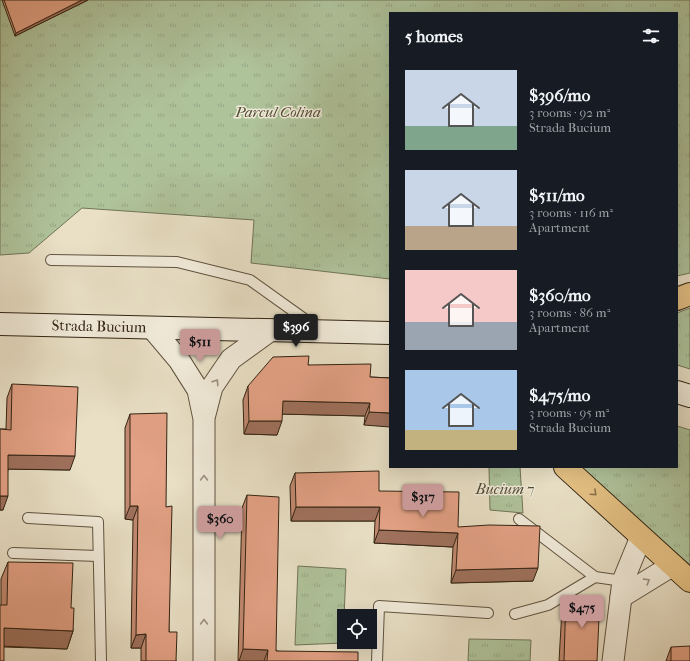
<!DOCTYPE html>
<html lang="en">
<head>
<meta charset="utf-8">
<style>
  body { margin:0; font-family:"IM FELL French Canon",serif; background:#20242c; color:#f1f3f6; height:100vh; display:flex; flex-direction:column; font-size:15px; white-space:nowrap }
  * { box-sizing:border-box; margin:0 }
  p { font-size:13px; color:#9ea1a6 }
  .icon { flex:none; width:22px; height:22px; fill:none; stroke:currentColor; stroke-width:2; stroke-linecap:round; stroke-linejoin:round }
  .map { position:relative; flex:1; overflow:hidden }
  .sheet { position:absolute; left:389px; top:12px; width:289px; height:456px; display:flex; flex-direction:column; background:#171b24; border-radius:0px; box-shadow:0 4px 16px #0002 }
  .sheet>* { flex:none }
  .controls { position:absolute; left:337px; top:609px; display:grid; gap:8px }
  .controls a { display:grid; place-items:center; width:40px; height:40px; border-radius:0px; background:#171b24; box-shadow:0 4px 16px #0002; font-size:20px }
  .price { position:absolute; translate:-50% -34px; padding:0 9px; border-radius:4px; background:#c59692; color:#111; font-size:13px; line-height:26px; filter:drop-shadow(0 1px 2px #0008) }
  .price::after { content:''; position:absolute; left:50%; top:24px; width:12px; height:9px; margin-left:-6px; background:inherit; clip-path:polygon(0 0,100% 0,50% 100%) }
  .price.current { background:#222; color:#fff }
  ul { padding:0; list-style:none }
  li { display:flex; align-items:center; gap:12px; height:100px; padding:0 16px }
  li span { display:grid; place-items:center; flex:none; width:112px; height:80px; border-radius:0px; color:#555 }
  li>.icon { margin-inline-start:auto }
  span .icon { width:48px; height:48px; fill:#fffc; stroke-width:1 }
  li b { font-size:17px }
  h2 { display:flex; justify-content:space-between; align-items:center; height:48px; padding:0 16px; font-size:17px }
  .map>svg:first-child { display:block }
</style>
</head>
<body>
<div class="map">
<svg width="690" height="661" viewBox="0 0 690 661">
  <defs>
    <pattern id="grass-tufts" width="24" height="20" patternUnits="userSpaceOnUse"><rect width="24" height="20" fill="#afc39b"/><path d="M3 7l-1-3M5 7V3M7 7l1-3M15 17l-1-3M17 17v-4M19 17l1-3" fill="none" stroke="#97a785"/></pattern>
  </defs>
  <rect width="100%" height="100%" fill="#e9e0c6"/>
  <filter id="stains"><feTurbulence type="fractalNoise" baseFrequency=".005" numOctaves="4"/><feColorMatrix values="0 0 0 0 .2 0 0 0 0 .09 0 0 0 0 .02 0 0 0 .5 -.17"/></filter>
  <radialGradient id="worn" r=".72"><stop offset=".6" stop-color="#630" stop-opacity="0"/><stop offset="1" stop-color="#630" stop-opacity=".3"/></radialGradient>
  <!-- grass -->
  <g fill="url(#grass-tufts)" stroke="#707457">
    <path d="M0,0h690v273l-13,3v-263h-287v266l-139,-16 3,-43 -172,-12 -53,45 -29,2z"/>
    <path d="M690,308v61l-13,-4v-52z"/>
    <path d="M677,426l13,4v135l-110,-98h97z"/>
    <path d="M489,467h31l3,46 -33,-3z"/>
    <path d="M298,566l48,3 -3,74 -48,2z"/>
    <path d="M469,639l62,1 -1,21h-62z"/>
  </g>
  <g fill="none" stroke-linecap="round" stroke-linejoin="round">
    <defs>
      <g id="lane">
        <path d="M51,260l126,2 73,18 67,48"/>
        <path d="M28,518l70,4 3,139"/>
        <path d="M519,519l76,58 28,4"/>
        <path d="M13,553l85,3"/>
        <path d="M515,614l33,-9 47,-28"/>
        <path d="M377,661l2,-55 109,7"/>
      </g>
      <g id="street">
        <path d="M152,328l27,32 19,30 6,29v242"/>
        <path d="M205,414l7,-27 19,-28 40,-29"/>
        <path d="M621,597l52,-32"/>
        <path d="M613,661l10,-80 18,-44"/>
      </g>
      <g id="secondary">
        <path id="s1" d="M0,324l390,9"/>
        <path d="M677,392l13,4"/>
      </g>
      <g id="primary">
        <path d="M677,299l13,-5"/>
        <path d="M565,467l125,114"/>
      </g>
    </defs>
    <!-- lane casing -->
    <use href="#lane" stroke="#605340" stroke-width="12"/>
    <!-- street casing -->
    <use href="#street" stroke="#605340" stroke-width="23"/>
    <!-- secondary casing -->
    <use href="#secondary" stroke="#322413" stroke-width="24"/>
    <!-- primary casing -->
    <use href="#primary" stroke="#322413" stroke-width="24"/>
    <!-- lane -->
    <use href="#lane" stroke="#f1ebda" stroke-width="10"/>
    <!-- street -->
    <use href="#street" stroke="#f1ebda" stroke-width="21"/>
    <!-- secondary -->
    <use href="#secondary" stroke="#f1ebda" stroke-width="22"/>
    <!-- primary -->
    <use href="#primary" stroke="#e4c083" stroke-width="22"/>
  </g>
  <!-- wall -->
  <g fill="#c38a72" stroke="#322413">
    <path d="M2,0h86l-73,36z"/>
    <path d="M308,365l62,12 20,1 -26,47 1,-9 -83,-2 -5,21 -33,-1 -1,-34 5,-14z"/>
    <path d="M12,384l58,86 -62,-1 -5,41h-3v-81h6l1,-31z"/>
    <path d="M130,414l36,93 3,125 7,29h-35v-13h-10l2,-128 -8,-1v-91z"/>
    <path d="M295,473l84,18 79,36 75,54 -82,2 2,-36 -79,-4 1,-22h-84l-1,-35z"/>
    <path d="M247,495l29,156 82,10h-120l4,-153z"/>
    <path d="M8,562l63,46 2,23 -6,18 -63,-2 -3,-42v-26z"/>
    <path d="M566,596l31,65h-38l3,-52z"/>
    <path d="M671,647l19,14h-24z"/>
  </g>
  <!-- shaded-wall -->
  <g fill="#9f715d" stroke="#322413">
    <path d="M82,0h6l-73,36 1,-3z"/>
    <path d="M283,401l87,2 -5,13 -87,-2z"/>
    <path d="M369,412l21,1v14l-26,-2z"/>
    <path d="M249,421h33l-5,14 -33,-1z"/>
    <path d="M8,455l67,1 -5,14 -67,-1z"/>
    <path d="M0,496h8l-5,14h-3z"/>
    <path d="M130,506h8l-5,14 -8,-1z"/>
    <path d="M296,507h84l-5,14h-84z"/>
    <path d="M379,530l79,3 -5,14 -79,-4z"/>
    <path d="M538,568l-5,13 -82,2 5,-13z"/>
    <path d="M4,628l69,3 -6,18 -67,-3z"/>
    <path d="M146,634l-5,14h-10l5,-13z"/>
    <path d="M243,649l25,1 -4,11h-25z"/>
  </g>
  <!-- building -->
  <g fill="#e3a185" stroke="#322413">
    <path d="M4,0h78l-66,33z"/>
    <path d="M309,356l-1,9 63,-1 -1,13 20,1v35l-21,-1 1,-9 -87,-2 -1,20h-33l-1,-35 25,-29z"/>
    <path d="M12,384l66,3 -3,69 -67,-1v41h-8v-67l11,1z"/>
    <path d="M167,413l-1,94 6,-1 -3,126h8l-1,29h-30v-27l-10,1 2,-129h-8v-92z"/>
    <path d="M379,471v20l80,1 -1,35 31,-2 51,1 -2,42 -82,2 2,-37 -79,-3 1,-23h-84l-1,-34z"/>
    <path d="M247,495l32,2 -3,154 82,1v9h-91l1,-11 -25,-1z"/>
    <path d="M8,562l65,1 -2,45h3l-1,23 -69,-3v33h-4v-56h7z"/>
    <path d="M566,596l34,1 -3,64h-33z"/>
    <path d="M690,646v15h-19v-14z"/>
  </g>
  <!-- one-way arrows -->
  <defs><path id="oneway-chevron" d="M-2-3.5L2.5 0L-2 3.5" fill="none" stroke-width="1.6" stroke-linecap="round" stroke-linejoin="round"/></defs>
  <g stroke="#9b9180">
    <use href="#oneway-chevron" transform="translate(216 382) rotate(-56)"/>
    <use href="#oneway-chevron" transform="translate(204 478) rotate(-90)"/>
    <use href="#oneway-chevron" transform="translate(647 581) rotate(-32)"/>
    <use href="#oneway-chevron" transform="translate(204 622) rotate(-90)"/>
  </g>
  <use stroke="#8b724b" href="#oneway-chevron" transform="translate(594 493) rotate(42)"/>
  <g text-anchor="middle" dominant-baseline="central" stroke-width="3" stroke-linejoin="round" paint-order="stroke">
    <!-- park labels -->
    <g font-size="15" font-style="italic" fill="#514c35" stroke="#f1ebda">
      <text x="278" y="112">Parcul Colina</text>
      <text x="505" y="489">Bucium 7</text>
    </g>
    <!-- street labels -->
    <g font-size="15" fill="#322413" stroke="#f1ebda">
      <text stroke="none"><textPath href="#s1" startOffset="99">Strada Bucium</textPath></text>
    </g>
  </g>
  <rect width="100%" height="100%" filter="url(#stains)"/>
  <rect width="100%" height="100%" fill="url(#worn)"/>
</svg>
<div class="controls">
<a><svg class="icon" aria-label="locate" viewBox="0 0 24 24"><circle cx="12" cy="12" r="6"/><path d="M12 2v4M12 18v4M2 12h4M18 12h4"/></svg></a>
</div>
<b class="price current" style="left:296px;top:348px">$396</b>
<b class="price" style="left:200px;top:363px">$511</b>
<b class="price" style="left:423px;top:518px">$317</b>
<b class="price" style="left:220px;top:540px">$360</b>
<b class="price" style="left:582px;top:629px">$475</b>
<section class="sheet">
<h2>5 homes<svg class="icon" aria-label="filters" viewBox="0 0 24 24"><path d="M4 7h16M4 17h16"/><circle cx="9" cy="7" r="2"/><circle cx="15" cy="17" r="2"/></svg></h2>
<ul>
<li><span style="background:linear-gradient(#c9d6e8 70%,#7fa58c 0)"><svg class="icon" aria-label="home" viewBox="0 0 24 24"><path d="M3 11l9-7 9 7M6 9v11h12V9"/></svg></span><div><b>$396/mo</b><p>3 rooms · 92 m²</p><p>Strada Bucium</p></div></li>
<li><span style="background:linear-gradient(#c9d6e8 70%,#b9a48a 0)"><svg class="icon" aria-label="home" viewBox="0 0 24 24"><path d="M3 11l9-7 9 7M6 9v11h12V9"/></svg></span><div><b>$511/mo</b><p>3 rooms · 116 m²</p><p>Apartment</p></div></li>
<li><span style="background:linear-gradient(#f6c9c9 65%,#9aa5b1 0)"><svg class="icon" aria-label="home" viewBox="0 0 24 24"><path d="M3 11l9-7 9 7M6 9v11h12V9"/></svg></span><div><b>$360/mo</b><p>3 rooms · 86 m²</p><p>Apartment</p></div></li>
<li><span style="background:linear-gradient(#a9c7e8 75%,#c2b280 0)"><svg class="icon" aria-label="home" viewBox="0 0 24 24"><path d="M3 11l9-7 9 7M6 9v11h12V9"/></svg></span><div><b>$475/mo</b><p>3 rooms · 95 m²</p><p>Strada Bucium</p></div></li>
</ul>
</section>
</div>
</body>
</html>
